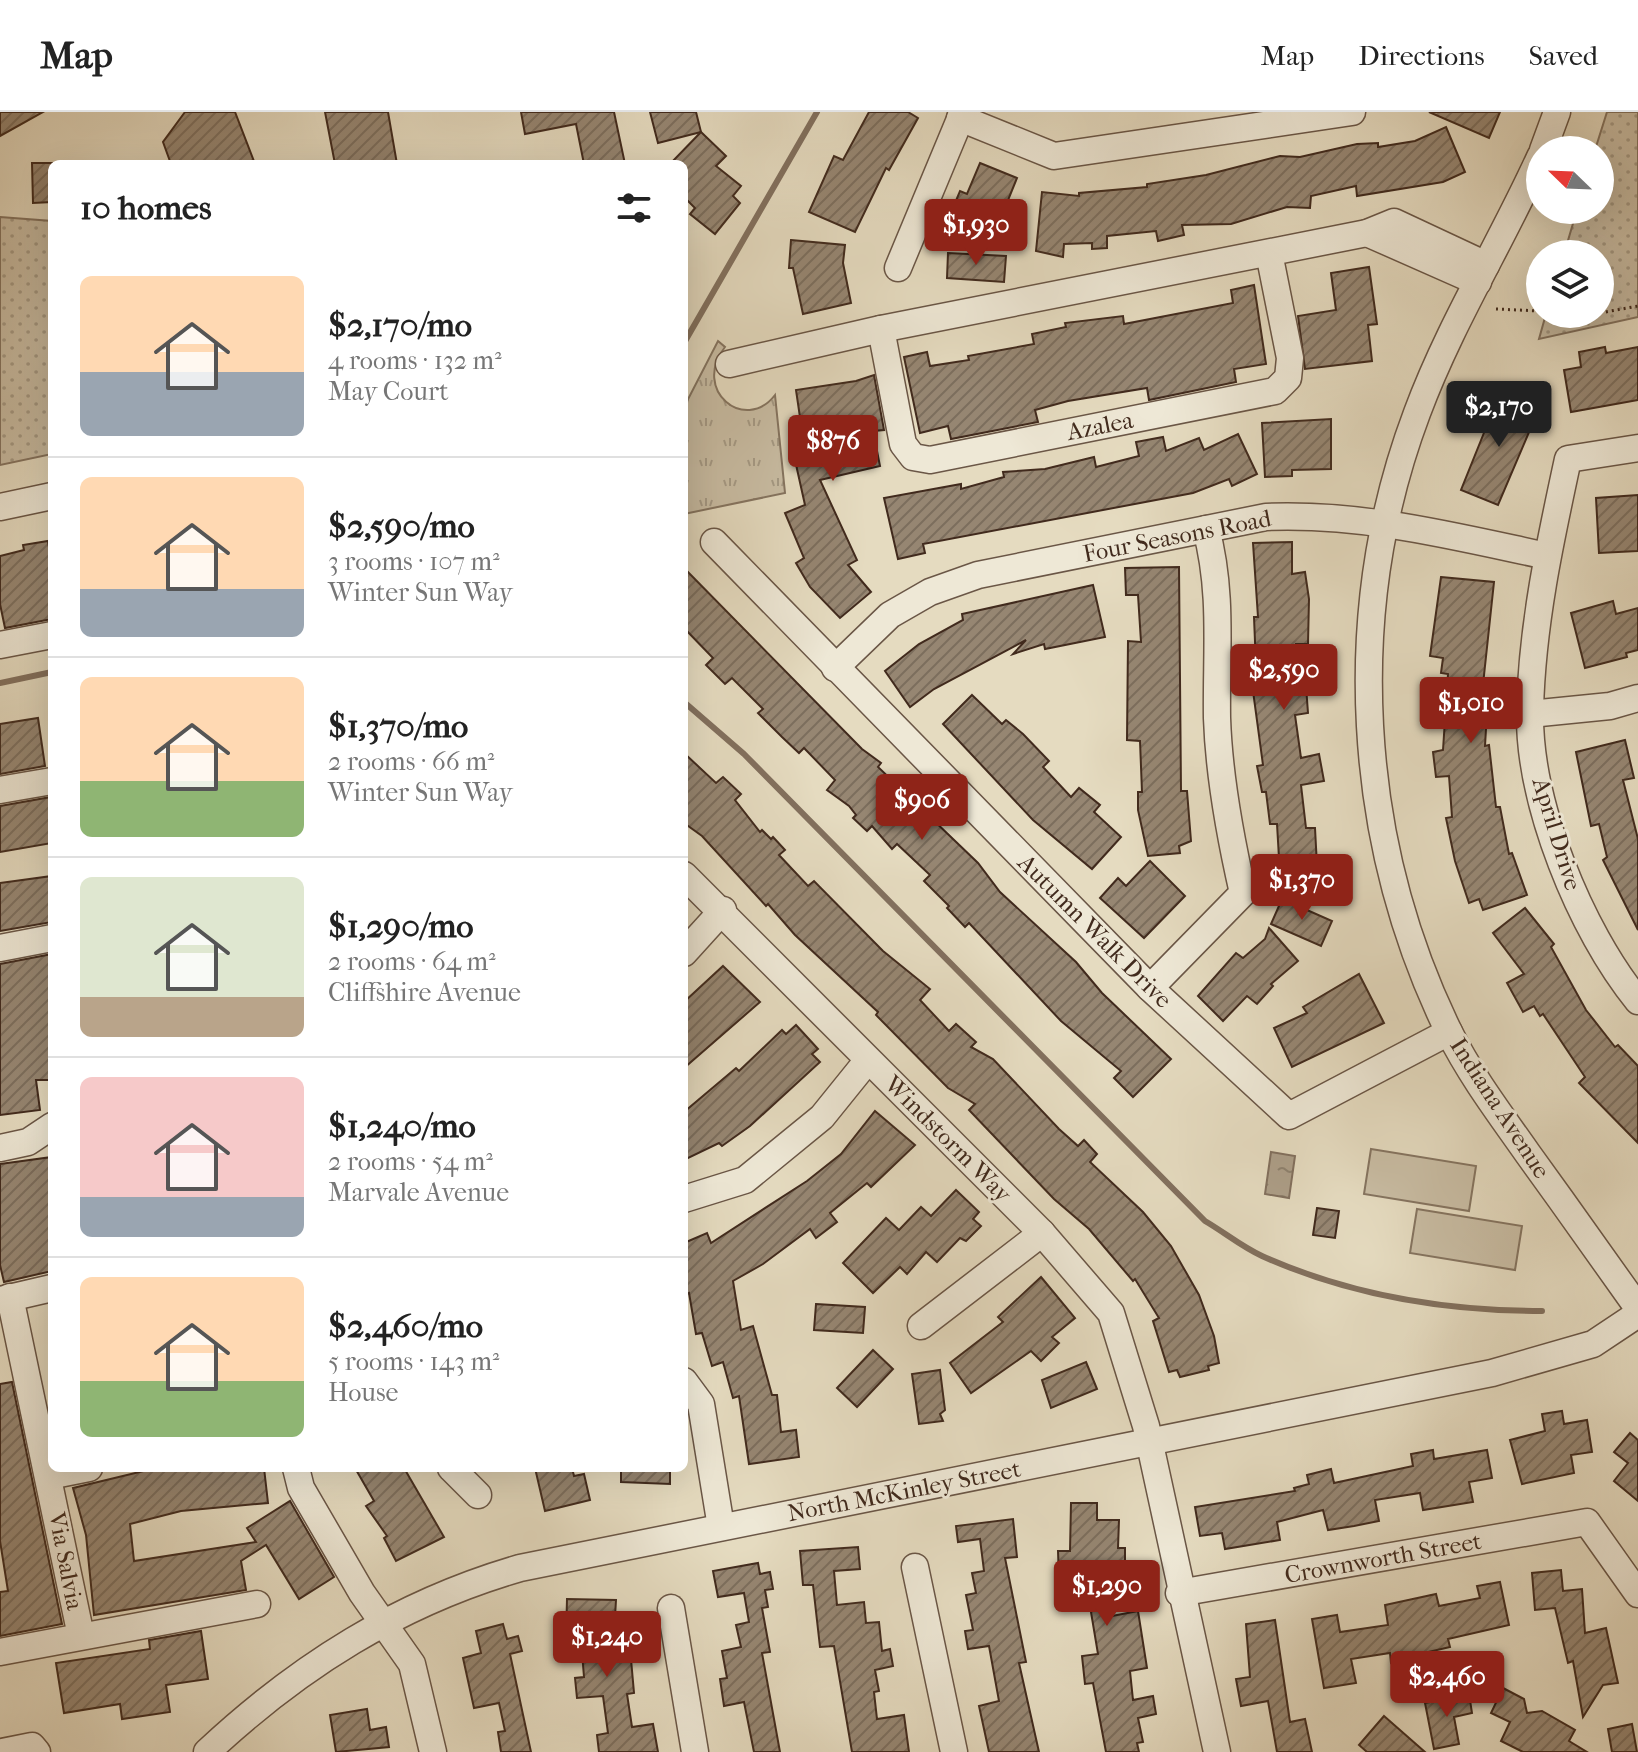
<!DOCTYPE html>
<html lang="en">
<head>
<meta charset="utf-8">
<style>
  body { margin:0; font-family:"IM FELL French Canon",serif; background:#f6f6f6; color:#222; height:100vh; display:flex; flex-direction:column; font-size:30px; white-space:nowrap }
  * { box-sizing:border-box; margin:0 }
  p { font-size:26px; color:#767676 }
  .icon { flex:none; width:44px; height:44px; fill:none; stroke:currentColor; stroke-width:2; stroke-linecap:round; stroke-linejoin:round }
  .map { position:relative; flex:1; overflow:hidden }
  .side { position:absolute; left:48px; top:48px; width:640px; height:1312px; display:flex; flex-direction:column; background:#fff; border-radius:12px; box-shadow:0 8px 32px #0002 }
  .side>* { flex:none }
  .needle { width:52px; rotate:293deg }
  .fabs { position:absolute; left:1526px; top:24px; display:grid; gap:16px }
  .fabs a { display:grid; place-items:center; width:88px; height:88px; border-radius:50%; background:#fff; box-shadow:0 8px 32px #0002; font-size:40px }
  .price { position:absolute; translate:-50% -68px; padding:0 18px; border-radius:8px; background:#8f2418; color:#fff; font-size:26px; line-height:52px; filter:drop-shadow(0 2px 4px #0008) }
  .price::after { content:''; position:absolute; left:50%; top:48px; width:24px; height:18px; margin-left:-12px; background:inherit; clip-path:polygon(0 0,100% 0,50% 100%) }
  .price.current { background:#222; color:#fff }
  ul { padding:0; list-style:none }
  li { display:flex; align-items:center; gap:24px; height:200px; padding:0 32px }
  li+li { border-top:2px solid #e0e0e0 }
  li span { display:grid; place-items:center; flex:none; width:224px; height:160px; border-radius:12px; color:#555 }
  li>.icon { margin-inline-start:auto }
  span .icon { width:96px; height:96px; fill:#fffc; stroke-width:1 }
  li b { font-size:34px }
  h2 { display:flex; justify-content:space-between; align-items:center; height:96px; padding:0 32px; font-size:34px }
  header { display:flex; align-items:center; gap:48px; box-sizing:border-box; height:112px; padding:0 40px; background:#fff; border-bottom:2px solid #e0e0e0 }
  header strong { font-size:38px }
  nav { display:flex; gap:44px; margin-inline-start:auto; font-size:28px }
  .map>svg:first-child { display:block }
</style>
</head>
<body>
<header>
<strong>Map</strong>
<nav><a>Map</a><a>Directions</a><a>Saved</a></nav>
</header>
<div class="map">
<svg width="1638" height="1640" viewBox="0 0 1638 1640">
  <defs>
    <pattern id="grass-dots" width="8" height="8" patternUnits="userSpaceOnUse" patternTransform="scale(2)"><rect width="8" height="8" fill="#c9bda4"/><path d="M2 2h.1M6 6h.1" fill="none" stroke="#a59a85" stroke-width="1.8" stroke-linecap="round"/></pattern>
    <pattern id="park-tufts" width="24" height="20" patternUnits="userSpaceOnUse" patternTransform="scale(2)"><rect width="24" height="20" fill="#c9bda4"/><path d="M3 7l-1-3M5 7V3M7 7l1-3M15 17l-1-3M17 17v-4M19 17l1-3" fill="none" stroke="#a59a85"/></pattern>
    <pattern id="water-ripples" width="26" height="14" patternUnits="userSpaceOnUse" patternTransform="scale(2)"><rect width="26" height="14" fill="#ad9f89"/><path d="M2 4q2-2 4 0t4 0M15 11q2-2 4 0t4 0" fill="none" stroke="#8e826f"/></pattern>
    <pattern id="building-hatch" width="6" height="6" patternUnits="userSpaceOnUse" patternTransform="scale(2)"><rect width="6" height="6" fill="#968672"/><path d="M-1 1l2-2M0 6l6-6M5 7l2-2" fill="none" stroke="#7c6e5d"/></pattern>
  </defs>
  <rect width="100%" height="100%" fill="#e5dbc0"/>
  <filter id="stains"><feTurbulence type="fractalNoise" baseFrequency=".0025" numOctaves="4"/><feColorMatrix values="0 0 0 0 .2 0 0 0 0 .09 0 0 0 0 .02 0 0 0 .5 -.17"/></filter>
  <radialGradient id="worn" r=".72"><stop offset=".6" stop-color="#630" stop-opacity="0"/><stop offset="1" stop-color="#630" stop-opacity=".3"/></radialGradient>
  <!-- grass -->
  <g fill="url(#grass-dots)" stroke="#857460" stroke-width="2">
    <path d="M1607,0h31v205l-99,22 7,-25h54v-60h-36l13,-44h23v-60h-5z"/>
    <path d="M0,105l52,4v233l-52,11z"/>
  </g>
  <!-- park -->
  <path fill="url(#park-tufts)" stroke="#857460" stroke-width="2" d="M718,229l7,6c-34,43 20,87 50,48l10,98 -101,21v-107z"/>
  <!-- garden -->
  <g fill="#c9bda4" stroke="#857460" stroke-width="2">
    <path d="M1371,1037l105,17 -7,45 -105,-17z"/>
    <path d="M1417,1097l105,17 -7,44 -105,-17z"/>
  </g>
  <!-- water -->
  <path fill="url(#water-ripples)" stroke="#82705e" stroke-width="2" d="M1271,1040l24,4 -6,42 -24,-4z"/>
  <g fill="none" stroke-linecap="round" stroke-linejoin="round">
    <!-- stream -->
    <g stroke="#82705e" stroke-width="6">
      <path d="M684,231l133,-231"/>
      <path d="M0,571l52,-11"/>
      <path d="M684,590l60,52 461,467c19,11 37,26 57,35 87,39 185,55 280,55"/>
    </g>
  </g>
  <!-- building -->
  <g fill="url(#building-hatch)" stroke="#412a1d" stroke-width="2">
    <path d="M0,0h43l-43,24z"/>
    <path d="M185,0h50l20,52h-84l-8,-22z"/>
    <path d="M325,0h63l9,52h-62z"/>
    <path d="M521,0h93l11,52h-41l-8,-40 -51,10z"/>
    <path d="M650,0h46l5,20 -43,11z"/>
    <path d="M869,0h39l10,6 -29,52 -3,-2 -31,64 -46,-20 25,-56 9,4z"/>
    <path d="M1429,0h71l-11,26z"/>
    <path d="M1446,15l19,45 -22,10 -86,14 -1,-10 -45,10 -1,12 -23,-1 -56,17 -49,1 2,10 -26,6 -2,-10 -49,5v12l-15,1v-6l-28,1 -1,13 -27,-6 6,-59 37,4v-3l68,-6v-3l59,-9 74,-19 20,1 57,-13 21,-1v4l37,-6z"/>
    <path d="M701,20l25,24 -10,10 25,20 -8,10 7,7 -25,31 -25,-20 5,-6 -11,-11v-33h-14z"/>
    <path d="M32,51h20v39l-19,1z"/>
    <path d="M980,51l37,15 -13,32 5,2 -10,24 -49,-21 10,-24 7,3z"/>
    <path d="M791,128l54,5 -2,18 8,40 -48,11 -10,-46h-4z"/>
    <path d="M948,141l58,3 -2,26 -57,-4z"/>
    <path d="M1369,155l8,57 -9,1 4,36 -67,8 -7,-53 38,-6 -5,-37z"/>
    <path d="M1254,173l12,79 -32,5 2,13 -87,18 -2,-12 -79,13 -33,9 3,12 -87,17 -3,-13 -28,7 -16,-76 23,-5 3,14 39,-6 -1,-4 66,-12 -2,-10 34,-7 -1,-4 58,-7 1,8 109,-21 -2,-13z"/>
    <path d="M1605,235l1,6 32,-6v53l-67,12 -7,-42 17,-3 -2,-15z"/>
    <path d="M874,263l10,55 -11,1 7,35 -60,14 37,80 -9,5 23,27 -31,26 -30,-31 -14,-24 8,-5 -19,-45 20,-8 -10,-45 11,-2 -10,-68 60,-9z"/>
    <path d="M1500,281l38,18 -40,94 -37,-15z"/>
    <path d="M1331,307v50l-39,1v6l-27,1 -3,-54z"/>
    <path d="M1238,322l19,40 -25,12 -3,-7 -36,14 -270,51 2,9 -27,6 -14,-61 77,-14v5l43,-12 -1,-5 42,-3 49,-12 2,10 43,-11 -3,-14 27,-5 3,14 33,-13 5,12z"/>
    <path d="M1638,383v56l-39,2 -3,-55z"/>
    <path d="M48,429l4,26v52l-47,9 -5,-24v-48l24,-6 -1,-5z"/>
    <path d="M1292,430v32l13,-2 4,27 -1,45h-12v43l10,-1 2,27 -13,2 6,43 18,-4 5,27 -23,4 5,43h9l2,38h7v28l-40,1v-37h-5l-2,-34h-7l-4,-32h-4l-5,-26 6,-1 -10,-74h4l-3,-74h4l-5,-74z"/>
    <path d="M1179,455l2,224h6l4,50 -12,5 1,7 -32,3 -10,-46v-18h4l-2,-51 -13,-1 1,-99 13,1 -3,-47h-12l-1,-27z"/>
    <path d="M684,456l178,181 19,14 -3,4 100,96 22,29 76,70 26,31 69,66 -38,38 -19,-19 7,-7 -60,-50 -92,-98 -4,4 -18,-19 2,-2 -25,-25 6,-6 -33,-31 -5,5 -20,-23 -5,5 -14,-13 3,-3 -7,-9 -22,-16 8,-10 -31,-32 -5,5 -17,-16 -24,-24 5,-4 -31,-31 -7,6 -19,-19 7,-7 -29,-30z"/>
    <path d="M1441,465l53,5 -12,112 6,1 -3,51 4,-1 7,62h4l9,47 3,-1 15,42 -44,15 -4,-11 -10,4 -14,-42 -9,-43 6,-1 -3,-41 -13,1 -3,-25 10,-2 5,-76 -7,-1 2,-15 -13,-2z"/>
    <path d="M1093,473l12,52 -60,12 -1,-5 -31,10 13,-14 -92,49 -24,18 -25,-36 34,-27 44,-24 -1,-6z"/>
    <path d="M1613,489l3,13 22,-6v42l-12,3 1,4 -42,11 -14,-55z"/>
    <path d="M972,583l30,29 4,-4 17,14 26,27 -6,6 28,30 8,-9 21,17 -6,7 27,25 -29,32 -59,-49 -90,-96z"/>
    <path d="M38,606l7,48 -45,8v-50z"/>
    <path d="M1625,628l9,38 -11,2 15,59v91l-35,-70 4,-3 -8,-33 -8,2 -15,-74z"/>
    <path d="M684,641l32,30 7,-6 18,17 -6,6 25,32 2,-2 9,9 2,-2 12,13 -6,5 29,31 6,-5 69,70 47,38 -10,11 29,31 7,-7 20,18 -5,5 22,12 66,70 19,17 6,-6 13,14 -7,8 53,50 28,34 28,49 15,41 5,27 -11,3 1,4 -29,7 -3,-7 -8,2 -16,-51 6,-3 -24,-39 -2,2 -44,-52 -35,-30 -85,-89 6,-6 -27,-16 -72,-73 2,-3 -83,-77 -27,-31 -2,2 -64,-70 -18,-13z"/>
    <path d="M51,685l1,46 -52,9v-46z"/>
    <path d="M1150,749l35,35 -41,42 -44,-40 18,-20 8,8z"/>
    <path d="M52,764v46l-52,9v-48z"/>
    <path d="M1282,787l50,22 -11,25 -50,-22z"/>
    <path d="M1525,796l29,36 -3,3 35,63 29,37 3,-2 20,21v77l-59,-60 6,-6 -42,-63 -3,2 -6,-10 -11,6 -16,-29 17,-9 -31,-41z"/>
    <path d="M1269,816l29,33 -27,23 2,2 -16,18 -10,-8 -24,25 -25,-25 38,-43 7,5 22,-19z"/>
    <path d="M52,842v126h-16l4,30 -40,5v-151z"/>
    <path d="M723,854l37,36 -76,66v-66z"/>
    <path d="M1359,862l25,49 -92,44 -18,-39 33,-15 -4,-6z"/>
    <path d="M796,913l22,24 -6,5 8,8 -70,64 -28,20 -3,-3 -35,17v-48l52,-44 3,3 43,-41 4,4z"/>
    <path d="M875,999l40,34 -44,42 -4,-4 -37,30 7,9 -21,16 -6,-9 -47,35 -30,17 8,49 12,-4 19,69h5l4,37 15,-2 3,27 -50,7 -10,-68 -6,2 -10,-36 -11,4 -10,-33 -6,1 -7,-41 -5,2v-52l23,-10 4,10 96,-62 34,-27z"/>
    <path d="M52,1045v114l-48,11 -4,-17v-101z"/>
    <path d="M956,1078l23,22 -6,7 8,7 -15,15 -6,-3 -23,24 -11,-10 -19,22 -7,-7 -27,26 -30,-30 43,-45 13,12 22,-23 10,9z"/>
    <path d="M1317,1096l22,3 -4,27 -22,-3z"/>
    <path d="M1041,1165l34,41 -23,19 7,6 -18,18 -10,-10 -60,42 -21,-30 53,-41 -5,-5z"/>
    <path d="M816,1192l49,3 -2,26 -49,-3z"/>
    <path d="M873,1238l20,19 -36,38 -20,-19z"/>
    <path d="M1086,1250l11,27 -46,19 -9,-28z"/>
    <path d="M940,1258l5,40 -5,4 3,7 -24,3 -7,-50z"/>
    <path d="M12,1270l50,242 -62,12v-44l8,-1 -8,-50v-157z"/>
    <path d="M1562,1299l2,13 23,-4 5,32 -21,3 3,18 -52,11 -12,-44 35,-9 -3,-17z"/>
    <path d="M1630,1321l8,7v61l-24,-20 14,-18 -14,-11z"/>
    <path d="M1433,1338l1,9 53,-9 5,28 -23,4 4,20 -50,8 -3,-17 -45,7 4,21 -25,5 -26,4 -5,-20 -46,12 3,18 -55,9 -3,-16 -22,3 -5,-29 100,-16 -1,-3 15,-4 -2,-9 24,-6 3,14 79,-17 -2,-12z"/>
    <path d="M156,1356h108l4,35 -87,8 -51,13 4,37 122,-19 -9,-14 43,-27 44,76 -35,22 -33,-54 -25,16 5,29 -152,25 -8,-80 -13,-47z"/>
    <path d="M355,1356h49l40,69 -48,24 -12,-23 3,-2 -21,-30 8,-5z"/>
    <path d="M535,1356h37l2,8 10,-2 6,26 -45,11z"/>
    <path d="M621,1356h49v16l-49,-2z"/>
    <path d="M1071,1391h26v17h22l-1,28h7v16l-15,1 2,51 26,-5 9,57 -17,3 3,29 20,-4 3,18 -18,4 5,24 -6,1 2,9h-33l-13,-69 -8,1 -3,-28 16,-2 -10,-60 -17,1 -1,-16h-11l-1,-28h12z"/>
    <path d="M1013,1407l4,38 -12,1 21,104 -7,1 20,89h-50l-10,-46 20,-5 -10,-55 -21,3 -3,-18 8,-1 -7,-35 10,-2 -4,-20 12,-2 -4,-32 -22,3 -2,-16z"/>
    <path d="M858,1435l2,22 -26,2 3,34 27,-3 2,21 13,-1 3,29 8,-2 3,17 -18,4 4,21 -5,1 3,27 27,-4 5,37h-57l-18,-106 -14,1 -7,-62h-10l-3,-34z"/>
    <path d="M758,1451l2,11 10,-2 3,17 -8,1 3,17 -6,1 8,44 -8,1 18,99h-26l-10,-50 -20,4 -4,-27 7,-1 -5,-27 19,-4 -5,-22 13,-3 -5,-29 -26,4 -5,-26z"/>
    <path d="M1561,1458l2,21 19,-2 3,44 21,-5 12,55 -15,2 -20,32 -10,-56 -5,2 -13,-55 -20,2 -3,-37z"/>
    <path d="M1500,1470l9,43 -61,14 2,8 -39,9 1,4 -21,3 -1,-10 -39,6 5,24 -32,5 -12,-69 25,-4 3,17 48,-7 -3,-20 51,-11 3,12 41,-8 -3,-12z"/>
    <path d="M567,1487l49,1 -1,17 -18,-1 -1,35 34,-3 4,45 -7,1 5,33 21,-3 5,28h-59l-2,-17 11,-2 -5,-37 -26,2 -2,-20 9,-1 -3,-37h-15z"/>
    <path d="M1275,1508l15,102 15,-3 7,33h-35l-9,-51 -27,5 -5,-27 14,-2 -4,-53z"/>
    <path d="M503,1512l4,15 11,-3 4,15 -12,3 21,98h-30l-3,-20 7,-1 -6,-28 -25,5 -11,-50 18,-5 -5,-22z"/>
    <path d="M201,1519l7,48 -42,6 4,27 -48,7 -2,-15 -56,9 -8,-50 94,-14 -1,-9z"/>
    <path d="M1503,1576l21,11 3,14 15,-2 33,19 -6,11 18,11h-64l-22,-11 9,-19 -19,-9z"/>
    <path d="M1469,1582l3,19 -18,4 5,27 -25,5 -9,-46z"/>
    <path d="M367,1597l3,21 16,-3 3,20 -53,5 -6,-37z"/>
    <path d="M1384,1604l41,36h-58l-8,-7z"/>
    <path d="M1632,1612l5,28h-25l-4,-23z"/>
  </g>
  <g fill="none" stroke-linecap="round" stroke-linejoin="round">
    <defs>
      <g id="minor">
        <path d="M960,6l94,38 298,-44"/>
        <path d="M1543,38l14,-38"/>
        <path d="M1540,45c-39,86 -90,167 -123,256 -75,199 -61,429 32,619 22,44 51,82 79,122 37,51 73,102 110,154"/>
        <path d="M1367,121l111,49"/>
        <path d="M898,156l65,-156"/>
        <path d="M881,217l22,115 10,13 17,3 345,-69 13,-13 2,-20 -21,-105"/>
        <path d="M729,252l152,-35 486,-96 27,-11 92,43"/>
        <path d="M1638,336l-70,11c-18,83 -36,166 -38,251 -2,92 50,220 108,291"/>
        <path d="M0,395l52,-11"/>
        <path d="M714,430l436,446 139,128 160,-84"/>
        <path d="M0,533l52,-10"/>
        <path d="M835,556l55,-53 40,-23 48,-17 288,-58c97,-4 187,19 281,39"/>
        <path d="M1530,602l80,-8 28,-8"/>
        <path d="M0,678l52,-9"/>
        <path d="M684,763l358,358 69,80 35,113 71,326"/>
        <path d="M0,836l52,-10"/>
        <path d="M684,841l39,-43"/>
        <path d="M1150,876l93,-95c-13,-57 -24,-116 -26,-175 -1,-65 6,-126 -11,-189"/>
        <path d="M0,1036l28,-6 24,-16"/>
        <path d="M684,1087l61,-19 77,-63 46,-57"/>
        <path d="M10,1185l71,339"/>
        <path d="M0,1188l52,-12"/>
        <path d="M921,1214l121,-93"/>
        <path d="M684,1269l17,23 20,123"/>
        <path d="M296,1356l5,20 61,105 50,71 21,88"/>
        <path d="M451,1356l27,27"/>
        <path d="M49,1364l40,-8"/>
        <path d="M915,1455l39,185"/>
        <path d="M1179,1481l408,-71 51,72"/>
        <path d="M671,1496l24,144"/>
        <path d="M0,1540l257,-48"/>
        <path d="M2,1640l30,-6 5,6"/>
        <path d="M207,1640c92,-86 192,-149 313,-184l972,-195 101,-29 45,-30"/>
      </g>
    </defs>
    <!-- minor casing -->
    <use href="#minor" stroke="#6a5646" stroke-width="29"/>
    <!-- path -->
    <g stroke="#412a1d" stroke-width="3" stroke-dasharray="2 4" stroke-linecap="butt">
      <path d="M1496,197l44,2"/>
      <path d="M1600,201l38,-7"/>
    </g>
    <!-- minor -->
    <use href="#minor" stroke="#eee8d6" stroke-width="26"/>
  </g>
  <g text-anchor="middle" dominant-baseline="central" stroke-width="6" stroke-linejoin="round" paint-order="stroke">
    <!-- street labels -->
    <g font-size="24" fill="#412a1d" stroke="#eee8d6">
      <text transform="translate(1100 314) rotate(-11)">Azalea</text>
      <text transform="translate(1177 424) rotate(-11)">Four Seasons Road</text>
      <text transform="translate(1557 722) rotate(73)">April Drive</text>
      <text transform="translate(1095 819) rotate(45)">Autumn Walk Drive</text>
      <text transform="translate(1500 996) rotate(57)">Indiana Avenue</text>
      <text transform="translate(948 1027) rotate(45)">Windstorm Way</text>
      <text transform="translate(904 1379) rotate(-11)">North McKinley Street</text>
      <text transform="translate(1383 1446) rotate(-10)">Crownworth Street</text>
      <text transform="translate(66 1449) rotate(79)">Via Salvia</text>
    </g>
  </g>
  <rect width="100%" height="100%" filter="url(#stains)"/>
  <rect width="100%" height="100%" fill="url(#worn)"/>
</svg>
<div class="fabs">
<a><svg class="needle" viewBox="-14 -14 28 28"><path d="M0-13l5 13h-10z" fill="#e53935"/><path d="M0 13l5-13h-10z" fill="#767676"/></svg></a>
<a><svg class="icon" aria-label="layers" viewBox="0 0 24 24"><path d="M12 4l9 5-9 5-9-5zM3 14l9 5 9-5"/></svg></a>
</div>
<b class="price" style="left:976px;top:155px">$1,930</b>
<b class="price current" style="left:1499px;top:337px">$2,170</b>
<b class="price" style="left:833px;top:371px">$876</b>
<b class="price" style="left:1284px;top:600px">$2,590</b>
<b class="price" style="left:1471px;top:633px">$1,010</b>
<b class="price" style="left:922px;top:730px">$906</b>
<b class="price" style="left:1302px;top:810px">$1,370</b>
<b class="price" style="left:1107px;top:1516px">$1,290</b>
<b class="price" style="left:607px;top:1567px">$1,240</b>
<b class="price" style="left:1447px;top:1607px">$2,460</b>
<section class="side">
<h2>10 homes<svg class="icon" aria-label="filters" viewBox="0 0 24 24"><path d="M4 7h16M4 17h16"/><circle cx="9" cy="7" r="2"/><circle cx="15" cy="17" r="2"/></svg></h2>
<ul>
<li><span style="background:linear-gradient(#ffd9b3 60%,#9aa5b1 0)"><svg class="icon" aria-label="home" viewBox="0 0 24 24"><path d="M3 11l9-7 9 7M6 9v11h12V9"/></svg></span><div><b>$2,170/mo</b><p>4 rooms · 132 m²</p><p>May Court</p></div></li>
<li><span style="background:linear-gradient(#ffd9b3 70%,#9aa5b1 0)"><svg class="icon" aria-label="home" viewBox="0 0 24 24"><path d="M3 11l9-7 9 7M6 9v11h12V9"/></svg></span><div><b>$2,590/mo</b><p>3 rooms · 107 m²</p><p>Winter Sun Way</p></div></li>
<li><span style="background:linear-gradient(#ffd9b3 65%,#8fb573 0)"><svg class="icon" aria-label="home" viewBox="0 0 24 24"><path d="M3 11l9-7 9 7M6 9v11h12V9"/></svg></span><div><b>$1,370/mo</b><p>2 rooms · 66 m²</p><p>Winter Sun Way</p></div></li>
<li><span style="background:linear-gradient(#dfe7d0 75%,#b9a48a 0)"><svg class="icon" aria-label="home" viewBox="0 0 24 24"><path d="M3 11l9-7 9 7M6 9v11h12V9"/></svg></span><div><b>$1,290/mo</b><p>2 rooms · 64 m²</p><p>Cliffshire Avenue</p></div></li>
<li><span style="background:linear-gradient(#f6c9c9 75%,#9aa5b1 0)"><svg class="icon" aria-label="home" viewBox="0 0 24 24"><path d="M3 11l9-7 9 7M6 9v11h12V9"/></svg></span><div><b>$1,240/mo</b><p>2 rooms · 54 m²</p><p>Marvale Avenue</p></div></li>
<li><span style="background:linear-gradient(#ffd9b3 65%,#8fb573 0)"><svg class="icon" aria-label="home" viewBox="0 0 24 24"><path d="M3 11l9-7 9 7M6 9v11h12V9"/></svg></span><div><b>$2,460/mo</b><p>5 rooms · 143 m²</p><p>House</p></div></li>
</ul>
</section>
</div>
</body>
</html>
